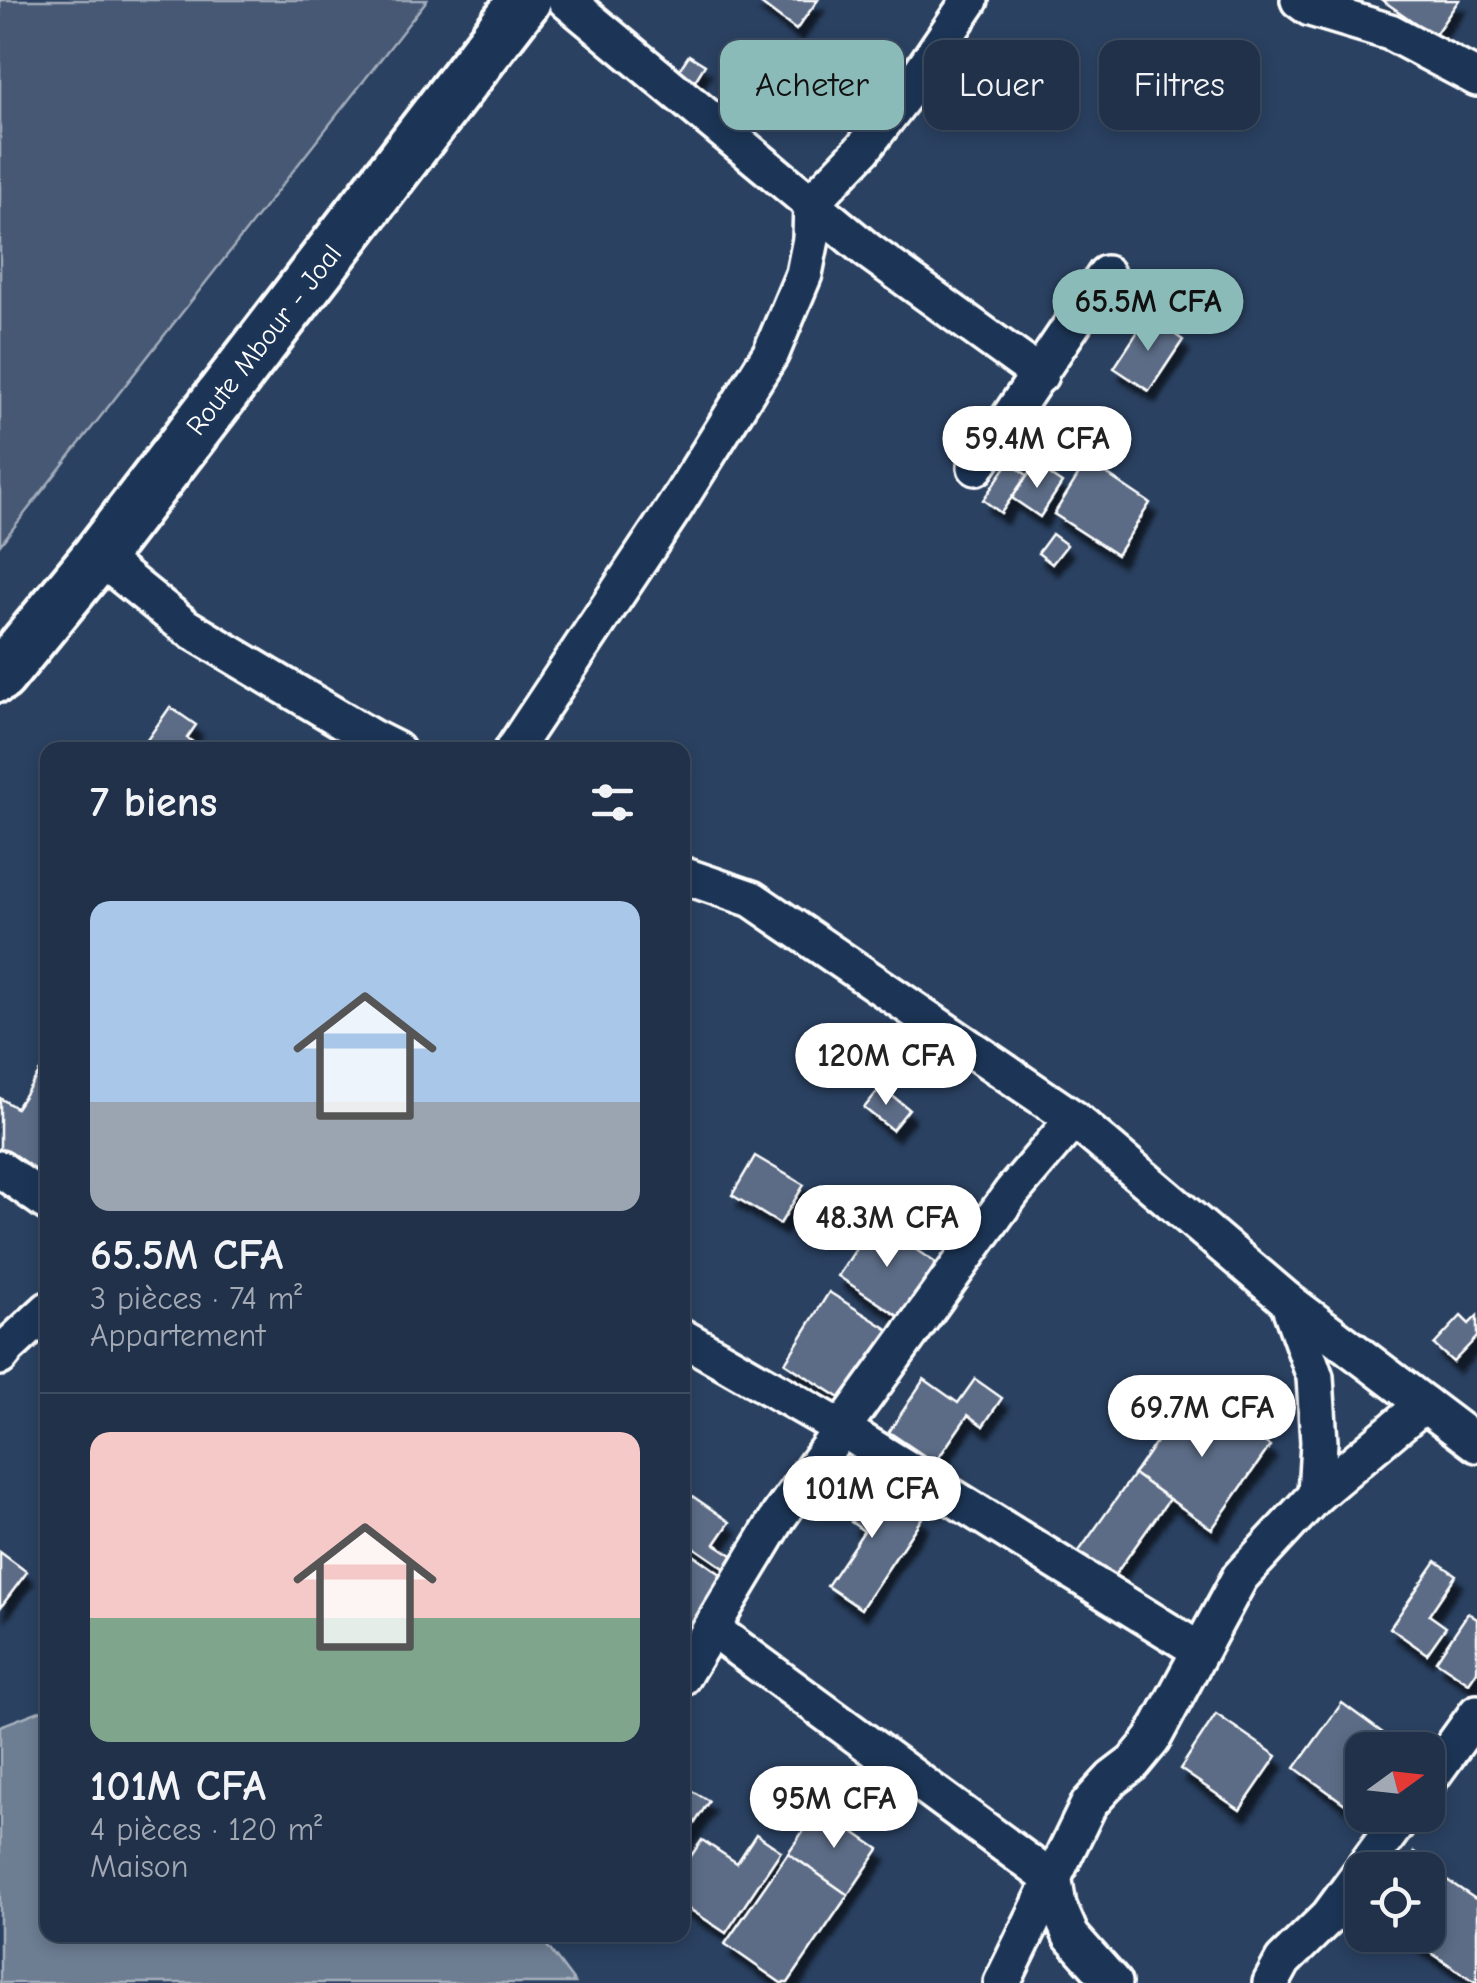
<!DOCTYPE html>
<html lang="fr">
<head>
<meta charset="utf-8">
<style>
  body { margin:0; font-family:"Comic Neue",sans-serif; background:#2d3d53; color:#f1f3f6; height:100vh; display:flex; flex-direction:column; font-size:38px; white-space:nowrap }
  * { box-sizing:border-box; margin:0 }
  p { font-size:32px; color:#a2a9b4 }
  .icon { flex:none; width:55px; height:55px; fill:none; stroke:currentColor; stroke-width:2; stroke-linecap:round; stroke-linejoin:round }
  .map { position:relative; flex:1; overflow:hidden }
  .drawer { position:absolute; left:40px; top:742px; width:650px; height:1200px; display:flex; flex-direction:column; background:#203149; border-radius:20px; box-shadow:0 5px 15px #0003,0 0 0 2px #3d4c61 }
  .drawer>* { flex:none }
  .banner { position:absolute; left:720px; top:40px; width:605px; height:90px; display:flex; gap:20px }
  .needle { width:65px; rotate:75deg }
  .tools { position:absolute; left:1345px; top:1732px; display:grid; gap:20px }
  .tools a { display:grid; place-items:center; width:100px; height:100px; border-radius:20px; background:#203149; box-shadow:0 5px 15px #0003,0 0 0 2px #3d4c61; font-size:50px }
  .price { position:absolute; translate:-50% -85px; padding:0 22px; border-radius:35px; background:#fff; color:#222; font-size:32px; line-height:65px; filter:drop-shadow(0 2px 5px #0008) }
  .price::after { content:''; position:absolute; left:50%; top:60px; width:30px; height:22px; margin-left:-15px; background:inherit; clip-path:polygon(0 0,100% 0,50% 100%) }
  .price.selected { background:#8bbbb9; color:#111 }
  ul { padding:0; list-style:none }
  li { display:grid; align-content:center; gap:20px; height:530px; padding:0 50px }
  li+li { border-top:2px solid #3d4c61 }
  li span { display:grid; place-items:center; height:310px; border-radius:20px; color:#555 }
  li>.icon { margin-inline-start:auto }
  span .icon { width:180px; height:180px; fill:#fffc; stroke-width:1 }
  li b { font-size:42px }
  h2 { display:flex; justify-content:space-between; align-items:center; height:120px; padding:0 50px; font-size:42px }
  .chip { padding:0 35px; border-radius:20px; background:#203149; box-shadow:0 5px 15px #0003,0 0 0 2px #3d4c61; font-size:35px; line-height:90px }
  .chip.selected { background:#8bbbb9; color:#111 }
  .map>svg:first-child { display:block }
</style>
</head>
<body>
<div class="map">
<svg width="1477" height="1983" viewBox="0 0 1477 1983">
  <defs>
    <filter id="shadow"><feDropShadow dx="6" dy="11" stdDeviation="2.5" flood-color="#0009"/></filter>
  </defs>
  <rect width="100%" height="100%" fill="#2a4161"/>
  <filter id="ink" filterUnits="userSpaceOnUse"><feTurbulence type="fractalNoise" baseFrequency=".01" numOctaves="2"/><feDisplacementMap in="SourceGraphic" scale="20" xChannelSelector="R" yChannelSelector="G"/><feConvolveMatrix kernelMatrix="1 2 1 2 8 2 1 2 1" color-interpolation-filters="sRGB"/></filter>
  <g filter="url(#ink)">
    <!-- green -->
    <path fill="#465975" stroke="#a2acba" stroke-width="2.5" d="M0,0h427l-427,545z"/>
    <!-- water -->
    <path fill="#6d7d92" stroke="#a7b1be" stroke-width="2.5" d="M47,1708l1,227h491l36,48h-575v-257z"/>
    <!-- building -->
    <g fill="#5b6c86" stroke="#fff" stroke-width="2.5" filter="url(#shadow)">
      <path d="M756,0h62l-22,30z"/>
      <path d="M1382,0h77l-25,36z"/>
      <path d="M689,55l16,10 -10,16 -16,-11z"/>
      <path d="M770,71l17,12 -21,32 -18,-13z"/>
      <path d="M1148,316l35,24 -34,51 -35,-23z"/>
      <path d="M1087,461l63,42 -33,52 -63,-41z"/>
      <path d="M1009,462l18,13 -26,38 -18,-13z"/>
      <path d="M1035,465l27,18 -22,34 -28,-19z"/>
      <path d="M1052,534l15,11 -15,19 -14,-11z"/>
      <path d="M170,707l26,18 -9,13 17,12h-64z"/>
      <path d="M48,1059v112l-8,12 -40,-26v-59l16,10z"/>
      <path d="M881,1087l28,22 -17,21 -28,-22z"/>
      <path d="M755,1156l49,29 -24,39 -48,-29z"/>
      <path d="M874,1222l62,41 -35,55 -63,-42z"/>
      <path d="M829,1292l60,38 -44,71 -60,-38z"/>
      <path d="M1461,1316l8,8 8,-8v21l-24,25 -19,-17z"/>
      <path d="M924,1379l34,24 17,-24 27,19 -19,28 -15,-11 -33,48 -46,-31z"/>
      <path d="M1192,1390l78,56 -58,83 -78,-55z"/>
      <path d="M1134,1474l35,25 -57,80 -35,-25z"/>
      <path d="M858,1475l64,43 -61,91 -34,-23 37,-55 -13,-9 9,-13 -17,-12z"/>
      <path d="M685,1491l45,31 -15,22 23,15 -8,13 -48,-33v-45z"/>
      <path d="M682,1547l43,30 -38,55 -5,-3z"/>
      <path d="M0,1552l27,20 -27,36z"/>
      <path d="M1436,1561l20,14 -27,40 17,12 -19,27 -37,-26z"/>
      <path d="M1468,1613l9,6v52l-8,12 -33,-22z"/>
      <path d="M1342,1703l64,47h-44v65h13l-5,7 -75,-54z"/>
      <path d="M1216,1714l61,42 -37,54 -60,-41z"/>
      <path d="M682,1785l27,16 -27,42z"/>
      <path d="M819,1808l60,41 -31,46 -60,-42z"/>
      <path d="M756,1834l25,17 -55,82 -44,-29v-35l20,-29 35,23z"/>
      <path d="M1414,1852l18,11 -4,7h-24z"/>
      <path d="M788,1853l60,42 -60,88h-7l-56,-39z"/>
      <path d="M1441,1876l36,24v83l-73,-48h24v-38z"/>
    </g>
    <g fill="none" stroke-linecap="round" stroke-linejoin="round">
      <defs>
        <g id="street">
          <path d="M566,0l301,250 173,125"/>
          <path d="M1299,0l11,8 80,24 87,46"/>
          <path d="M976,467l130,-193"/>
          <path d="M98,556l88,71 186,111 24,12"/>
          <path d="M513,750l161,-242 97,-155 33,-79 7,-35 1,-37 51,-53 50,-65 57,-84"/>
          <path d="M682,875l70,24 322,220 214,182 189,143"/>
          <path d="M0,1169l48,34"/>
          <path d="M1288,1301l27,76 4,65 -3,53"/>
          <path d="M682,1337l159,91 358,222"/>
          <path d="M0,1357l8,-10 40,-37"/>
          <path d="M712,1629l342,252 4,25 13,30 42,47"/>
          <path d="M682,1677l97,-161 233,-324 62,-73"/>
          <path d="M1428,1781l49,-68"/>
          <path d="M1002,1983l87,-179 23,-25 21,-16 19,-23 88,-163 76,-82 108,-91"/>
          <path d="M1271,1983l12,-22 46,-45 74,-101"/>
        </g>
        <path id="secondary" d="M0,676l98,-120 427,-556"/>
      </defs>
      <!-- street casing -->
      <use href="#street" stroke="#fff" stroke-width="42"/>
      <!-- secondary casing -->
      <use href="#secondary" stroke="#fff" stroke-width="58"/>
      <!-- street -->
      <use href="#street" stroke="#1d3557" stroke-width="35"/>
      <!-- secondary -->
      <use href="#secondary" stroke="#1d3557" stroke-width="50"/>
    </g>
  </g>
  <g text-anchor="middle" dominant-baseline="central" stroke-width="8" stroke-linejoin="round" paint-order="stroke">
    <!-- street labels -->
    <g font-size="28" fill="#fff" stroke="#1d3557">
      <text transform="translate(264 340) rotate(-52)">Route Mbour - Joal</text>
    </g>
  </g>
</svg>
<div class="tools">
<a><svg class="needle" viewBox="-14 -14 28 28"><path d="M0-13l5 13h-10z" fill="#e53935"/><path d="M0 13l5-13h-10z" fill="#a2a9b4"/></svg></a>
<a><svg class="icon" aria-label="locate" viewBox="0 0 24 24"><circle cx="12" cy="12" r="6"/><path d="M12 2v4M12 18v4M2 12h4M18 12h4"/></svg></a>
</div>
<b class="price selected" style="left:1148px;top:354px">65.5M CFA</b>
<b class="price" style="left:1037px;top:491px">59.4M CFA</b>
<b class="price" style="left:886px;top:1108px">120M CFA</b>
<b class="price" style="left:887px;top:1270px">48.3M CFA</b>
<b class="price" style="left:1202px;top:1460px">69.7M CFA</b>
<b class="price" style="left:872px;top:1541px">101M CFA</b>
<b class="price" style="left:834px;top:1851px">95M CFA</b>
<div class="banner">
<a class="chip selected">Acheter</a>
<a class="chip">Louer</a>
<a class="chip">Filtres</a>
</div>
<section class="drawer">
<h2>7 biens<svg class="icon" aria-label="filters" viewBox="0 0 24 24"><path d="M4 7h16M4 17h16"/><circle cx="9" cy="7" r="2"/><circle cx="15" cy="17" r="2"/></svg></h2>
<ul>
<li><span style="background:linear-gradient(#a9c7e8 65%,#9aa5b1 0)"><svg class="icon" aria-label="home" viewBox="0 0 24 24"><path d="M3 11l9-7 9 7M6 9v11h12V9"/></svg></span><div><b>65.5M CFA</b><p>3 pièces · 74 m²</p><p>Appartement</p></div></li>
<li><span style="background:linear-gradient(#f6c9c9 60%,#7fa58c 0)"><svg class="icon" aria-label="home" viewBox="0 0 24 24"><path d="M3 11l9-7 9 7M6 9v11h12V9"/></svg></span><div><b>101M CFA</b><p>4 pièces · 120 m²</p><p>Maison</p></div></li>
</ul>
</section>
</div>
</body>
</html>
